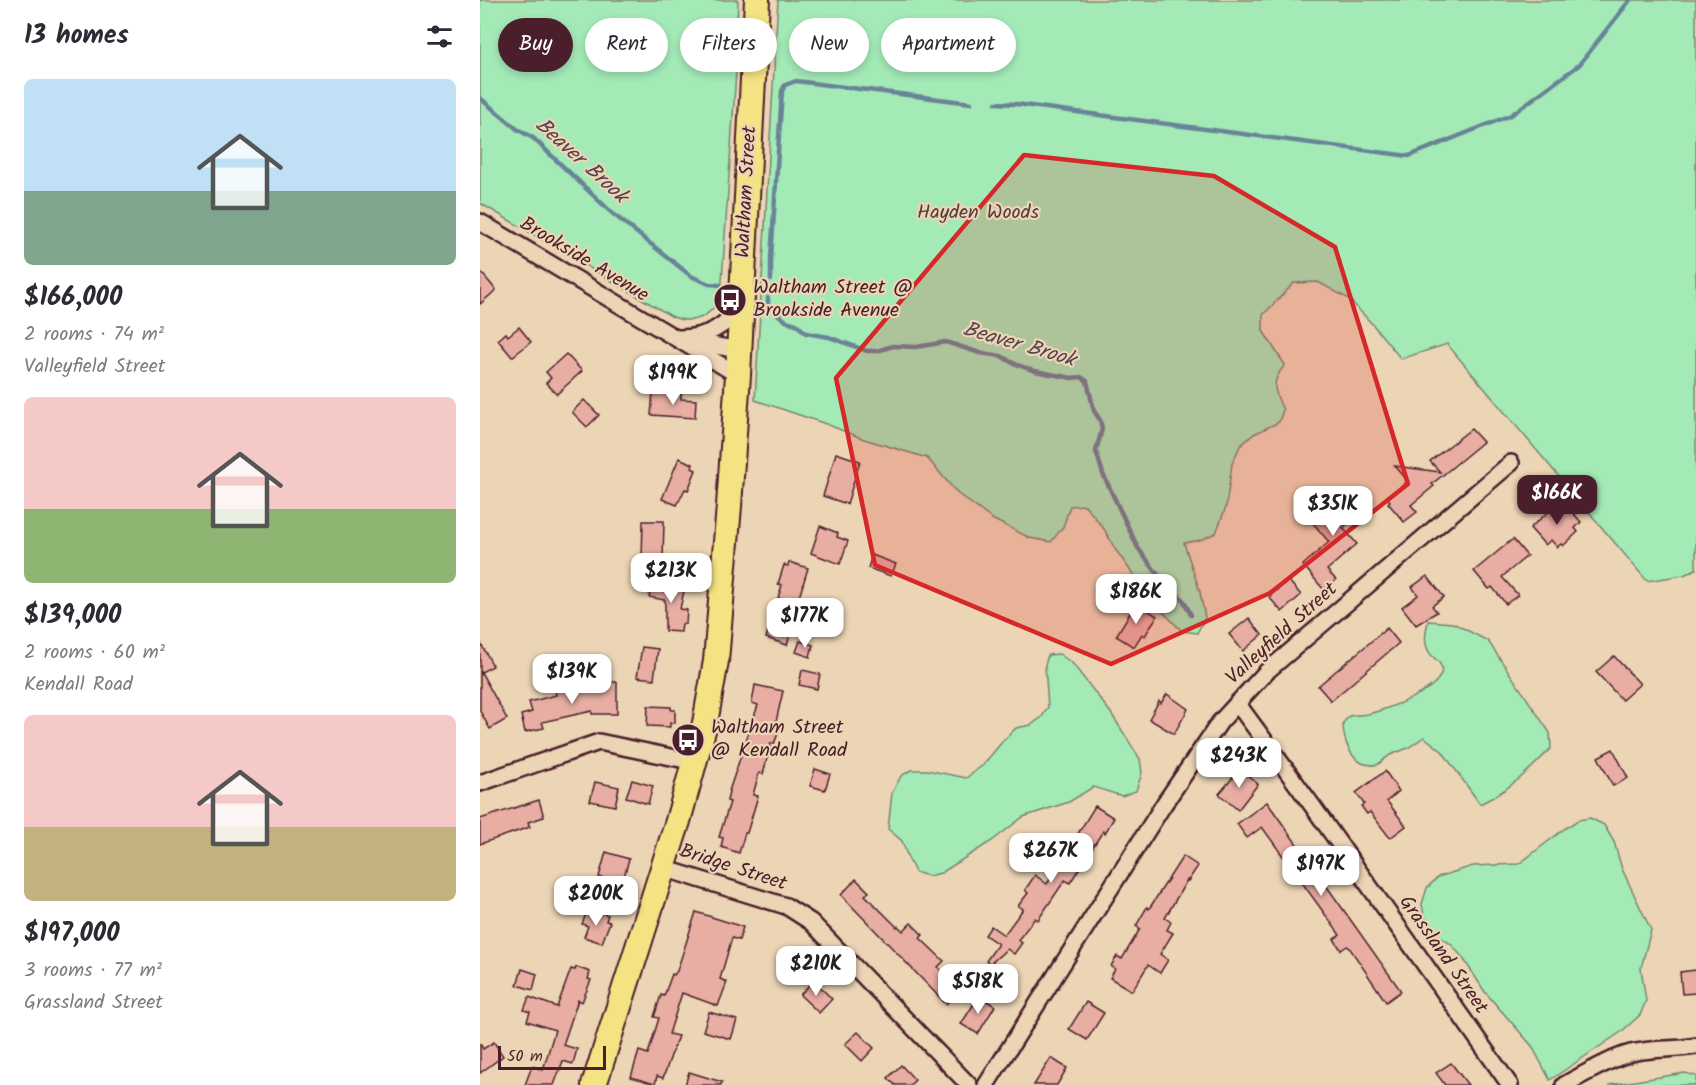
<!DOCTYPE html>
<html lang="en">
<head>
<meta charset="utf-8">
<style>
  body { margin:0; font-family:Kalam,sans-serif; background:#f2f2f3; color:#2b2b33; height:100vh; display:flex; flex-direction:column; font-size:22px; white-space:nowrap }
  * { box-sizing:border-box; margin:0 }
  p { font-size:20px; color:#7c7c81 }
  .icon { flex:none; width:33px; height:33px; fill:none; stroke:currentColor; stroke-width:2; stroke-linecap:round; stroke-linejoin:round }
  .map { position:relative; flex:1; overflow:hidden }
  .side { display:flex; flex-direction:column; background:#fff; width:480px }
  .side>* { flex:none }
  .hud { position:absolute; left:18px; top:18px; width:570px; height:54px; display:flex; gap:12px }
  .scale { position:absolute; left:18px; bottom:15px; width:108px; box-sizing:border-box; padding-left:6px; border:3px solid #4a1f2b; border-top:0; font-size:16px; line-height:21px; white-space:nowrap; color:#4a1f2b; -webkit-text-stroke:4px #ecd5b5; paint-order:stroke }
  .price { position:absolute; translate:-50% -51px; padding:0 14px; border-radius:12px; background:#fff; color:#222; font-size:20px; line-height:39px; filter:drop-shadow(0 2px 3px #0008) }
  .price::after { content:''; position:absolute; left:50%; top:36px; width:18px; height:14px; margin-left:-9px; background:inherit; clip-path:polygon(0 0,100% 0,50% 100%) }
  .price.selected { background:#4a1f2b; color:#fff }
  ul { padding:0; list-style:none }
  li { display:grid; align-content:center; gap:12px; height:318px; padding:0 24px }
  li span { display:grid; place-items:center; height:186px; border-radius:9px; color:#555 }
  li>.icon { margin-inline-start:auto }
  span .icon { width:108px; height:108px; fill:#fffc; stroke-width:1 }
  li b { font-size:26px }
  h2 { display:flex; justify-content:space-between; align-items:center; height:72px; padding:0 24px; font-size:26px }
  .pill { padding:0 21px; border-radius:27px; background:#fff; box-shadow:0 3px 9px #0003; font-size:21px; line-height:54px }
  .pill.selected { background:#4a1f2b; color:#fff }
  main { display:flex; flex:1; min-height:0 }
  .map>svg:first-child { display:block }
</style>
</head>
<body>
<main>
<section class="side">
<h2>13 homes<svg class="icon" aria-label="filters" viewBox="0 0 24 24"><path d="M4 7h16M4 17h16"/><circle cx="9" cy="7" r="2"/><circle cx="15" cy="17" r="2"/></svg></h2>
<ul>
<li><span style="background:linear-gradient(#bfe0f5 60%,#7fa58c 0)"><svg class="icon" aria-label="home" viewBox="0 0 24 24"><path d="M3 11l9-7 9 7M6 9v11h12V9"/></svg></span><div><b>$166,000</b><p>2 rooms · 74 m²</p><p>Valleyfield Street</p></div></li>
<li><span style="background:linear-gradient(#f6c9c9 60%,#8fb573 0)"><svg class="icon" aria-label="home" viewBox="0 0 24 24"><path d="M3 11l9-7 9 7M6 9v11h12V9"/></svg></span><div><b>$139,000</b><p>2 rooms · 60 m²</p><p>Kendall Road</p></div></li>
<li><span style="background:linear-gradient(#f6c9c9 60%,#c2b280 0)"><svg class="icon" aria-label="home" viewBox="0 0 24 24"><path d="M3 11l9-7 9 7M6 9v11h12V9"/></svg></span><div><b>$197,000</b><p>3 rooms · 77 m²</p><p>Grassland Street</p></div></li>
</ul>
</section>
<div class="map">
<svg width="1216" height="1085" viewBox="0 0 1216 1085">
  <rect width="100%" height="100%" fill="#ecd5b5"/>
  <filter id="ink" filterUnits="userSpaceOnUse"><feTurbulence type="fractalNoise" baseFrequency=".0167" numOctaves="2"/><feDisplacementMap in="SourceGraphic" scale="12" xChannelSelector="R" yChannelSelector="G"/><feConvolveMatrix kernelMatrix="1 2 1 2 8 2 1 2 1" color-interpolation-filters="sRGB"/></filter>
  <g filter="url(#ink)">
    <!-- green -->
    <g fill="#a3eab7" stroke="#768471" stroke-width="1.5">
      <path d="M0,0h258l-1,26 2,1 -18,268c-9,22 -28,31 -50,21l-191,-113z"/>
      <path d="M298,0h918v569l-12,6 -37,6 -200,-237 -46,15 -27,-33 -25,-27 -31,-17 -24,1 -31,32v16l22,34c-15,17 -11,26 -2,45l-4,12 -25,12 -14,12 -8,18 -6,43 -10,26 -16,7 -16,3 16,49 5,26 -8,15 -15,-2 -30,-30 -37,-52 -11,-20 -19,-24 -15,1 -7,21 -12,15 -21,-4 -38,-19 -34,-25 -31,-36 -63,-19 -38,-15 -71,-24z"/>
      <path d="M948,621l25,2 35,18 62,92 1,15c-20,22 -43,43 -71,56l-38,-53 -18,-14 -16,11 -18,7 -13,10c-4,0 -11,0 -15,-2 -14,-7 -19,-26 -19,-40l6,-7c6,-1 13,-1 19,-2 15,-3 81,-26 73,-48 -2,-6 -9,-8 -12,-14 -6,-10 -3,-21 -1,-31z"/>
      <path d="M579,654l13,9 39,50 29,46 2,14 -6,18 -14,5 -29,-9 -24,15 -46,15 -31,24 -51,32 -13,3 -13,-4 -7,-14 -6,-17 -14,-12 4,-36 9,-17 10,-6h16l39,8 17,-13 19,-23 14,-14 15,-3 11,-8 6,-10 -3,-42 3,-10z"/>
      <path d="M1110,818l14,7 10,17 8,27 29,61 -10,38 5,33 -6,14 -19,17 -71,48 -18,-34 -47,-54 -22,-34 -12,-14 -14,-9 -13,-19 -2,-12 5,-16 11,-11 35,-11 46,-2 45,-35 14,-9z"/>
      <path d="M1205,1073l11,3v9h-87z"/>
    </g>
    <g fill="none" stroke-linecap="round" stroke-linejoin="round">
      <!-- stream -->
      <g stroke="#698497" stroke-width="4.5">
        <path d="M0,98l37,31 16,9 79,75 79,63 18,8 11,1"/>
        <path d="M516,103l20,1 393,52 102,-41 68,-50 51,-65"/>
        <path d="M291,280v-22l11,-167 3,-6 11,-4 175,22"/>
        <path d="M288,298v8l18,15 10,3 10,9 23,4 38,14h10l16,-5 23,1 30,-5 34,11 21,3 14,8 20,7 37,7 9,-1 6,4 7,30 6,9 2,9 -6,22 7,23 35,74 21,28 25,25 7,14"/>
      </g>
    </g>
    <!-- building -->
    <g fill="#e8aea4" stroke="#4a1f2b" stroke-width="1.5">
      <path d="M0,271l16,19 -16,14z"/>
      <path d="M39,327l12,15 -19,15 -14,-17 8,-7 2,3z"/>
      <path d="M86,354l16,17 -25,23 -11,-11 5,-5 -5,-6z"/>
      <path d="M173,392l28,1v6l15,1 -1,18 -44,-3z"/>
      <path d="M104,400l15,15 -12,12 -15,-15z"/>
      <path d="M991,429l12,13 -51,42 2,2 -23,19 6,7 -13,10 -16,-19 2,-2 -3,-3 21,-17 -13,-15 45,6 -10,-11z"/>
      <path d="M356,453l24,8 -13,43 -24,-8z"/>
      <path d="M199,458l14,6 -1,4 4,2 -8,20 -3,-1 -8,16 -15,-6z"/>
      <path d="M868,491l16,18 -21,19 14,16 -30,26 9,10 -12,10 -21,-25 26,-23 -21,-25 15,-13 5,5z"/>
      <path d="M1082,500l19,22 -6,6 3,4 -15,14 -2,-2 -4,3 -6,-7 -6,5 -15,-17z"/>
      <path d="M163,521h21l-1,38 -21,-1z"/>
      <path d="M340,526l18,7 -1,4 11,4 -8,23 -29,-11z"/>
      <path d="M1033,539l14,17 -25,21 16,18 -12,9 -14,-17 -3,2 -15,-18z"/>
      <path d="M392,555l24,9 -5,12 -23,-8z"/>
      <path d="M309,562l19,6 -11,36 -19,-6 4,-13 -4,-1 6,-19 4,1z"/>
      <path d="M947,576l17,21 -12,9 5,6 -21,13 -14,-18 16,-12 -6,-8z"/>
      <path d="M173,580l32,6 -5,23 7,1 -1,14h-4l-1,8 -16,-1v-31l-16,-3z"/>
      <path d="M808,580l13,15 -19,17 -13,-15z"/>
      <path d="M323,603l22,6 -3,13 -22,-6z"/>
      <path d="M656,603l21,13 -12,20 -3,-2 -8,13 -18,-11z"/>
      <path d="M769,618l13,17 -19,16 -14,-17z"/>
      <path d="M291,620l22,6 -6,19 -21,-7z"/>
      <path d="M907,628l12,15 -68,58 -13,-15z"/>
      <path d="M320,641l13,4 -3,12 -14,-5z"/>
      <path d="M0,642l13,24 -12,6 26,47 -17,10 -10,-18z"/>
      <path d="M162,647l16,2 -4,30 -17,-2z"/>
      <path d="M1134,656l26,28 -18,16 -26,-28z"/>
      <path d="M322,670l18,4 -3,15 -18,-4z"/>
      <path d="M117,682h20v32h-25v-3l-50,11 2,6 -19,4 -4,-17 11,-3 -3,-10 27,-7 -1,-7 17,-4 2,7h23z"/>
      <path d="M275,685l28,6 -8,35 5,2 -6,16 -3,-1 -8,31 -4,-1 -6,22 5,1 -11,37h-2l-6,20 -18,-6 2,-9 -4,-1 11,-35 -3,-1 2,-10 29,-86 -6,-2z"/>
      <path d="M687,694l21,15 -14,25 -25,-15 10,-18 2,2z"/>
      <path d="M168,706l23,1v3h4v13h-5v4l-23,-1z"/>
      <path d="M1133,749l15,29 -15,8 -15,-29z"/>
      <path d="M335,769l15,5 -5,16 -15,-4z"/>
      <path d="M760,769l18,15 -20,26 -19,-16z"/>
      <path d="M905,771l14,20 -12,10 19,25 -16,12 -20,-26 -3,2 -6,-8 3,-2 -8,-11z"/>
      <path d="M152,780l21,6 -5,18 -22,-7z"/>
      <path d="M115,782l24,5 -4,19 -25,-5z"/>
      <path d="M59,800l5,17 -16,5 2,5 -50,17v-25z"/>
      <path d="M787,802l134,189 -15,11 -37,-55 -2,-1 -6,4 -7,-11 6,-4 -78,-108 -15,11 -10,-14z"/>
      <path d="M615,806l19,12 -9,15 -2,-2 -33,52 -5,-3 -27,40 -3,-2 -17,22 4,3 -8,11 -7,-5 -17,15 -4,-3 12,-17 -13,-9 6,-9 13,9 19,-26 -5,-3 10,-13 -3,-3 10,-15 12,9z"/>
      <path d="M126,852l23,7 -7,25 -23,-7z"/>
      <path d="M703,856l15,10 -10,15 -1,-1 -22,38 6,4 -4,8 6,3 -13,21 8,6 -8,13 -12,-8 -16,26 -22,-13 5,-9 -4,-3 6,-10 5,3 18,-30 -4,-3 11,-19 2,2z"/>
      <path d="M376,879l13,13 -4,3 32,32 1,-1 5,5 8,-8 12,12 -3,3 24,23 -6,6 22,25 -14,12 -105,-109z"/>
      <path d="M115,911l13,4 -2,6 4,1 -8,21 -18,-6 4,-11 -6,-2 4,-10 7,3z"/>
      <path d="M216,912l47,15 -4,13 -7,-2 -12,41 7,3 -9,24 -36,-13 -13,41 9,2 -15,42 -6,-2 -2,8 -24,-7 8,-26 9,3 11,-36 -5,-1 7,-22 3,1 8,-22 2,1 3,-4z"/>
      <path d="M96,967l14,5 -2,7 3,1 -9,22 -4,-2 -15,45 14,4 -4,15 -10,-3 -9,24h-29l7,-19 11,4 12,-40 -28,-9 3,-9 -6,-2 5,-13 28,10 14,-38 4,1z"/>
      <path d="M42,969l15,5 -4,16 -16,-5z"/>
      <path d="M1216,970v23l-14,1 -2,-22z"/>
      <path d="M332,982l3,3 1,-2 16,16 -13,14 -19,-18z"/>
      <path d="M499,996l16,10 -17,28 -17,-10z"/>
      <path d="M606,1002l18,11 -17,27 -18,-11z"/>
      <path d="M229,1012l28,8 -6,19 -28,-8z"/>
      <path d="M378,1032l16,16 -12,13 -17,-17z"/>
      <path d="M14,1042l9,14 -23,17v-30l3,6z"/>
      <path d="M571,1058l16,10 -10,17h-23z"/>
      <path d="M971,1063l17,22h-23l-9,-12z"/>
      <path d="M421,1065l14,15 -5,5h-15l-7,-7z"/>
      <path d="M209,1072l33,10 -1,3h-36z"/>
    </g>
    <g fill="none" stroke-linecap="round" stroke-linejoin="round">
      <defs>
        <g id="minor">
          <path d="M0,222l258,153"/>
          <path d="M199,338c26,0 48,-11 61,-34"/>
          <path d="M209,341l50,9"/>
          <path d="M757,703l77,105 196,277"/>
          <path d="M0,783l119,-41 96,20"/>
          <path d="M183,868l123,38 25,16 158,163"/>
          <path d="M506,1085l178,-281 56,-82 46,-50 245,-209"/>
          <path d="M1084,1085c18,-10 52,-30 72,-33 20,-4 40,-2 60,-6"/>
        </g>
        <path id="primary" d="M114,1085l84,-264 27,-98 11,-62 13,-155 9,-131 19,-375"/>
      </defs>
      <!-- minor casing -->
      <use href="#minor" stroke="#4a1f2b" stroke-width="20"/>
      <!-- primary casing -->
      <use href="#primary" stroke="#4a1f2b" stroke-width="28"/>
      <!-- minor -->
      <use href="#minor" stroke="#ecd5b5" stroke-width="15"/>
      <!-- primary -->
      <use href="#primary" stroke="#f4e382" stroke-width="24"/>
    </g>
  </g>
  <!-- marked area -->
  <path fill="#d62828" fill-opacity="0.2" stroke="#d62828" stroke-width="4.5" stroke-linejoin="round" d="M544,155l190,21 121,71 73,237 -138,109 -159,71 -236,-99 -39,-187z"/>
  <!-- icons -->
  <defs>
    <symbol id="bus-disc" viewBox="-11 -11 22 22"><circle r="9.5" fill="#4a1f2b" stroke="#ecd5b5"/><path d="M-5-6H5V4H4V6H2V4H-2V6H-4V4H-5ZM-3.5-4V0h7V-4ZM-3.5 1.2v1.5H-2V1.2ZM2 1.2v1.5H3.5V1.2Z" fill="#fff"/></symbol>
  </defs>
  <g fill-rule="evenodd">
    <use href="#bus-disc" x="231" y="281" width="38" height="38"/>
    <use href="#bus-disc" x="189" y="721" width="38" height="38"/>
  </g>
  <g text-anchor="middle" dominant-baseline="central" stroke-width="4.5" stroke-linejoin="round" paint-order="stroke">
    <!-- street labels -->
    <g font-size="20" fill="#4a1f2b" stroke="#ecd5b5">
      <text transform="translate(267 192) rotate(-87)">Waltham Street</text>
      <text transform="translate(104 260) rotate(31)">Brookside Avenue</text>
      <text transform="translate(802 634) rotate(-42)">Valleyfield Street</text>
      <text transform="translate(253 868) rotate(18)">Bridge Street</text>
      <text transform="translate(963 955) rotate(55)">Grassland Street</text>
    </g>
    <!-- park labels -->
    <g font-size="20" fill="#573d40" stroke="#ecd5b5">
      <text x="498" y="213">Hayden Woods</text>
    </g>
    <!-- poi labels -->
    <g font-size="20" fill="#4a1f2b" stroke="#ecd5b5" text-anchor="start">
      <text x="273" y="288">Waltham Street @<tspan x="273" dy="23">Brookside Avenue</tspan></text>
      <text x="231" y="728">Waltham Street<tspan x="231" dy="23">@ Kendall Road</tspan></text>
    </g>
    <!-- water labels -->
    <g font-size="21" font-style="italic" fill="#54414f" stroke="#ecd5b5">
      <text transform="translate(101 161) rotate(42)">Beaver Brook</text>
      <text transform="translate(539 345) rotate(16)">Beaver Brook</text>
    </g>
  </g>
</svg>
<div class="scale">50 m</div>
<b class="price" style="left:193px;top:406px">$199K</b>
<b class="price selected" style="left:1077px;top:526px">$166K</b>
<b class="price" style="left:853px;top:537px">$351K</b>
<b class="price" style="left:191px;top:604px">$213K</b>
<b class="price" style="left:656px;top:625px">$186K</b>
<b class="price" style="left:325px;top:649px">$177K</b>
<b class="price" style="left:92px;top:705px">$139K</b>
<b class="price" style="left:759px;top:789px">$243K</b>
<b class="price" style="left:571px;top:884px">$267K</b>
<b class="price" style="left:841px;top:897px">$197K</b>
<b class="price" style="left:116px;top:927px">$200K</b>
<b class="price" style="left:336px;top:997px">$210K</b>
<b class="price" style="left:498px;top:1015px">$518K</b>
<div class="hud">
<a class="pill selected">Buy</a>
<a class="pill">Rent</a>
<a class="pill">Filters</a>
<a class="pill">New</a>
<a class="pill">Apartment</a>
</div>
</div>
</main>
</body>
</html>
